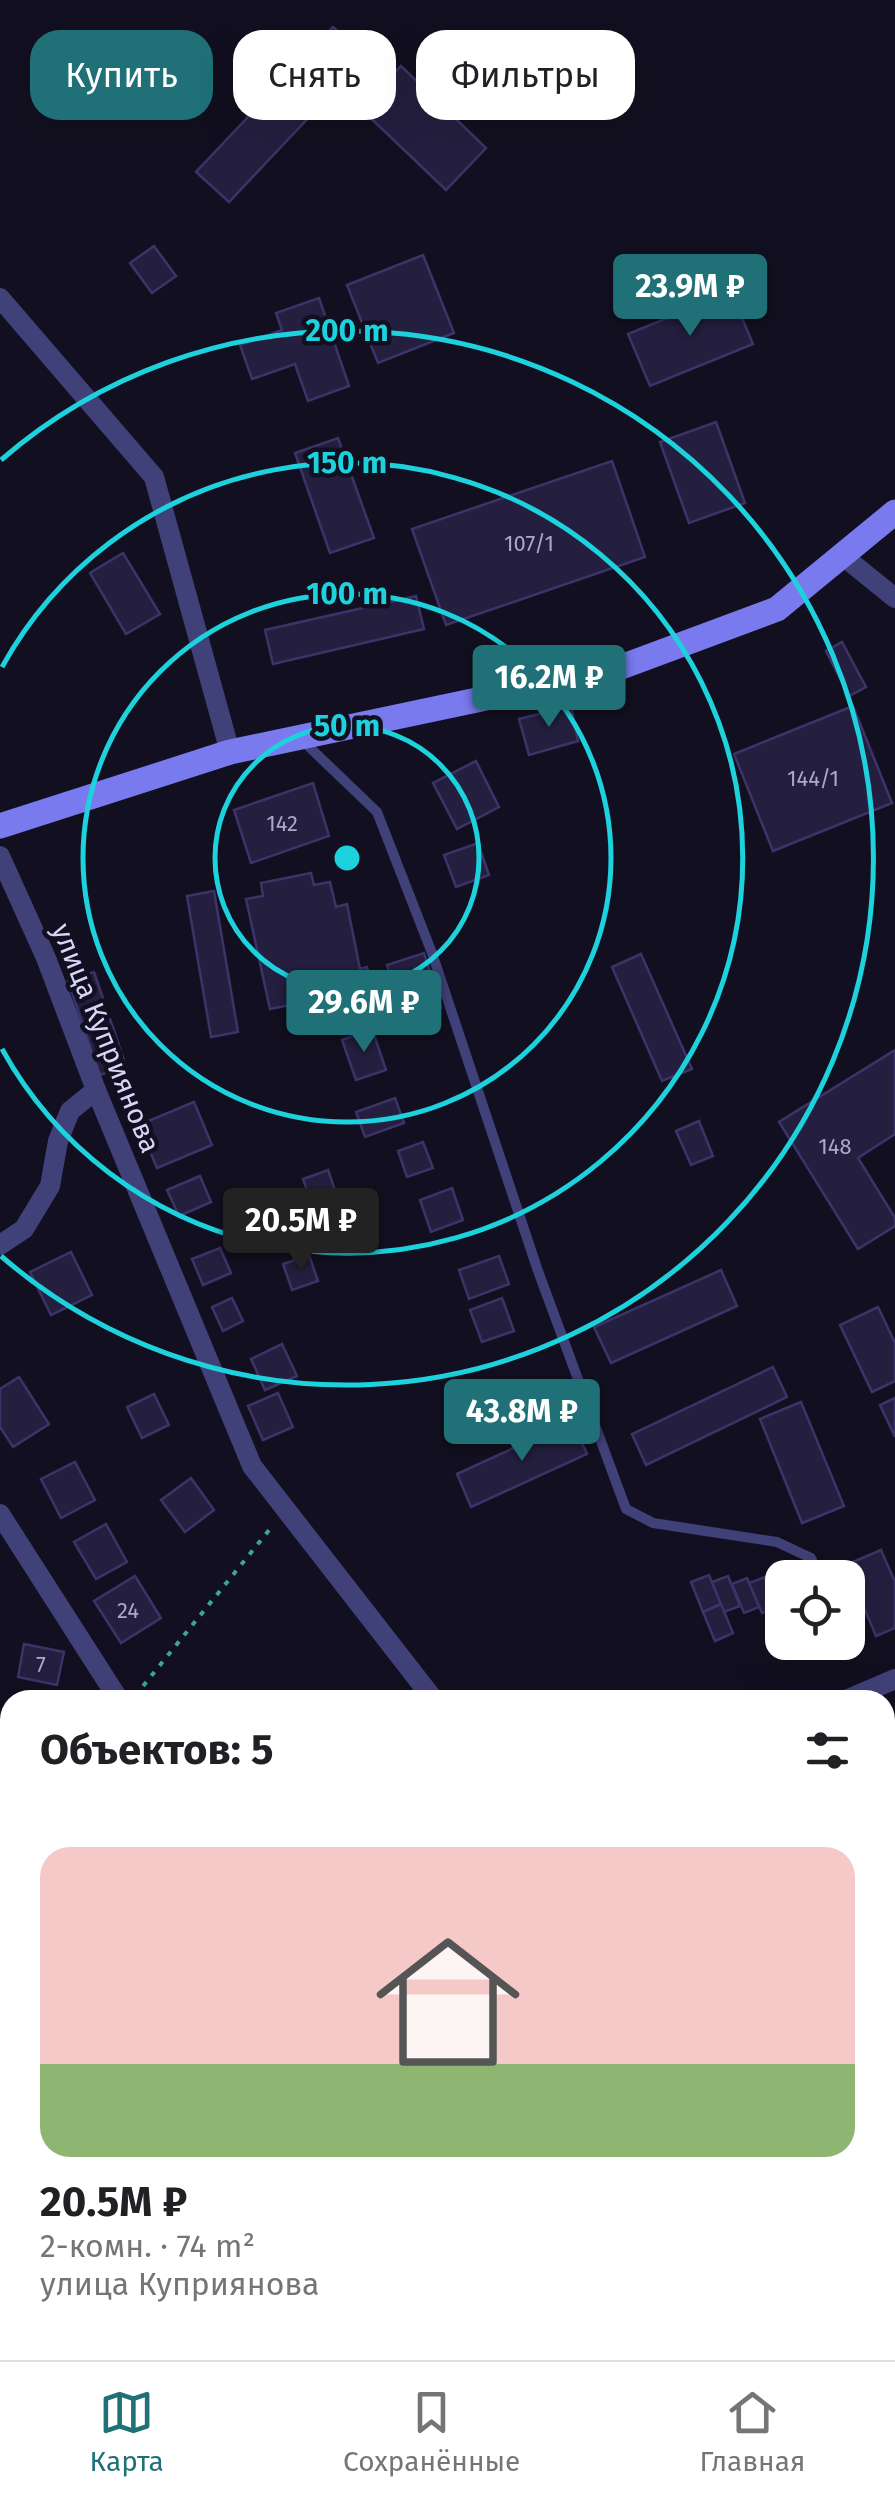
<!DOCTYPE html>
<html lang="ru">
<head>
<meta charset="utf-8">
<style>
  body { margin:0; font-family:"Fira Sans",sans-serif; background:#f6f6f6; color:#202124; height:100vh; display:flex; flex-direction:column; font-size:38px; white-space:nowrap }
  * { box-sizing:border-box; margin:0 }
  p { font-size:32px; color:#757577 }
  .icon { flex:none; width:55px; height:55px; fill:none; stroke:currentColor; stroke-width:2; stroke-linecap:round; stroke-linejoin:round }
  .map { position:relative; flex:1; overflow:hidden }
  .drawer { position:absolute; left:0px; top:1690px; width:895px; height:670px; display:flex; flex-direction:column; background:#fff; border-radius:30px 30px 0 0; box-shadow:0 10px 40px #0002 }
  .drawer>* { flex:none }
  .guide { position:absolute; left:30px; top:30px; width:835px; height:90px; display:flex; gap:20px }
  .tools { position:absolute; left:765px; top:1560px; display:grid; gap:20px }
  .tools a { display:grid; place-items:center; width:100px; height:100px; border-radius:20px; background:#fff; box-shadow:0 10px 40px #0002; font-size:50px }
  .price { position:absolute; translate:-50% -85px; padding:0 22px; border-radius:10px; background:#1f7177; color:#fff; font-size:32px; line-height:65px; filter:drop-shadow(0 2px 5px #0008) }
  .price::after { content:''; position:absolute; left:50%; top:60px; width:30px; height:22px; margin-left:-15px; background:inherit; clip-path:polygon(0 0,100% 0,50% 100%) }
  .price.on { background:#222; color:#fff }
  ul { padding:0; list-style:none }
  li { display:grid; align-content:center; gap:20px; height:530px; padding:0 40px }
  li span { display:grid; place-items:center; height:310px; border-radius:30px; color:#555 }
  li>.icon { margin-inline-start:auto }
  span .icon { width:180px; height:180px; fill:#fffc; stroke-width:1 }
  li b { font-size:42px }
  h2 { display:flex; justify-content:space-between; align-items:center; height:120px; padding:0 40px; font-size:42px }
  .chip { padding:0 35px; border-radius:30px; background:#fff; box-shadow:0 10px 40px #0002; font-size:35px; line-height:90px }
  .chip.on { background:#1f7177; color:#fff }
  .tabs { display:flex; justify-content:space-around; align-items:center; height:140px; border-top:2px solid #e0e0e0; background:#fff; font-size:28px; color:#757577 }
  .tabs a { display:grid; justify-items:center; gap:5px }
  .tabs .on { color:#1f7177 }
  .map>svg:first-child { display:block }
</style>
</head>
<body>
<div class="map">
<svg width="895" height="2360" viewBox="0 0 895 2360">
  <rect width="100%" height="100%" fill="#121020"/>
  <!-- building -->
  <g fill="#241f3f" stroke="#3c3468" stroke-width="2.5">
    <path d="M333,27l33,30 -137,145 -33,-30z"/>
    <path d="M401,66l85,82 -40,42 -86,-82z"/>
    <path d="M154,246l22,30 -24,17 -22,-30z"/>
    <path d="M423,255l31,78 -76,30 -31,-78z"/>
    <path d="M731,292l22,52 -103,42 -22,-52z"/>
    <path d="M319,298l30,88 -41,15 -13,-37 -43,15 -12,-34 42,-15 -6,-17z"/>
    <path d="M716,422l29,81 -56,20 -29,-81z"/>
    <path d="M338,438l36,100 -44,15 -35,-100z"/>
    <path d="M612,461l33,96 -199,68 -34,-96z"/>
    <path d="M123,553l37,61 -34,20 -36,-61z"/>
    <path d="M416,596l8,33 -151,35 -8,-34z"/>
    <path d="M842,642l24,45 -17,9 -23,-45z"/>
    <path d="M571,706l7,35 -49,14 -10,-36z"/>
    <path d="M853,706l39,97 -119,48 -39,-97z"/>
    <path d="M476,761l23,46 -42,22 -24,-46z"/>
    <path d="M313,783l16,53 -78,27 -17,-53z"/>
    <path d="M478,843l11,32 -33,12 -12,-32z"/>
    <path d="M311,873l3,12 16,-3 6,25 11,-3 13,65 7,-2 7,34 -81,17 -3,-13 -20,4 -24,-110 17,-3 -2,-13z"/>
    <path d="M214,891l24,141 -27,5 -24,-141z"/>
    <path d="M424,953l17,55 -37,11 -17,-54z"/>
    <path d="M641,954l51,115 -30,12 -50,-114z"/>
    <path d="M94,972l32,94 -26,9 -32,-94z"/>
    <path d="M372,1029l14,41 -30,10 -14,-40z"/>
    <path d="M895,1050v84l-37,24 37,60v8l-37,23 -79,-127z"/>
    <path d="M395,1098l9,25 -39,14 -9,-25z"/>
    <path d="M194,1102l18,43 -55,23 -18,-43z"/>
    <path d="M699,1121l14,35 -22,9 -15,-34z"/>
    <path d="M423,1142l10,26 -26,9 -9,-26z"/>
    <path d="M328,1170l9,26 -25,9 -9,-26z"/>
    <path d="M200,1176l11,26 -32,14 -12,-26z"/>
    <path d="M452,1188l11,32 -32,12 -11,-32z"/>
    <path d="M220,1248l11,25 -28,12 -11,-26z"/>
    <path d="M71,1252l21,43 -41,20 -21,-43z"/>
    <path d="M309,1255l9,26 -26,9 -9,-26z"/>
    <path d="M499,1256l10,28 -40,15 -10,-29z"/>
    <path d="M721,1270l16,36 -126,57 -17,-36z"/>
    <path d="M232,1298l11,23 -20,10 -11,-24z"/>
    <path d="M502,1298l12,33 -32,11 -12,-32z"/>
    <path d="M878,1307l17,36v38l-23,11 -32,-67z"/>
    <path d="M282,1344l15,32 -32,14 -14,-31z"/>
    <path d="M773,1367l14,30 -141,68 -14,-31z"/>
    <path d="M19,1377l30,47 -36,23 -13,-20v-38z"/>
    <path d="M278,1393l15,34 -30,13 -15,-34z"/>
    <path d="M154,1394l15,31 -27,13 -15,-31z"/>
    <path d="M895,1398v39l-15,-32z"/>
    <path d="M801,1402l43,104 -42,17 -42,-104z"/>
    <path d="M572,1421l15,33 -116,53 -14,-33z"/>
    <path d="M75,1462l20,38 -34,18 -20,-39z"/>
    <path d="M191,1478l23,32 -29,22 -24,-32z"/>
    <path d="M106,1524l21,38 -31,17 -22,-37z"/>
    <path d="M881,1550l14,32v46l-19,8 -30,-71z"/>
    <path d="M709,1575l12,29 -18,8 -12,-30z"/>
    <path d="M135,1576l26,42 -40,25 -27,-42z"/>
    <path d="M728,1576l12,30 -16,6 -12,-30z"/>
    <path d="M765,1577l12,30 -15,6 -13,-30z"/>
    <path d="M747,1578l12,29 -15,6 -12,-29z"/>
    <path d="M721,1604l12,29 -18,8 -12,-29z"/>
    <path d="M24,1644l40,8 -7,33 -39,-8z"/>
    <rect x="0" y="2079" width="10" height="30"/>
    <path d="M892,2107l3,27 -10,3v-28z"/>
    <path d="M895,2156v55l-4,2 -6,-13v-39z"/>
    <path d="M10,2197v32l-10,1v-32z"/>
    <path d="M781,2350h38l-15,10h-16z"/>
  </g>
  <g fill="none" stroke-linecap="round" stroke-linejoin="round">
    <!-- path -->
    <g stroke="#3ea59a" stroke-width="4" stroke-dasharray="5 8" stroke-linecap="butt">
      <path d="M135,1696l135,-167"/>
      <path d="M0,1840l10,-11"/>
    </g>
    <!-- lane -->
    <path stroke="#414179" stroke-width="10" d="M304,742l73,70 55,141 106,318 88,238 27,14 124,19 34,16 8,20"/>
    <!-- street -->
    <g stroke="#414179" stroke-width="20">
      <path d="M0,298l154,179 76,275"/>
      <path d="M843,556l52,42"/>
      <path d="M0,856l46,102 50,132 156,376 182,234"/>
      <path d="M0,1245l24,-16 26,-43 8,-45 12,-30 26,-21"/>
      <path d="M0,1514l119,186"/>
      <path d="M846,1700l49,-21"/>
      <path d="M885,1789l10,14"/>
      <path d="M885,2091l10,-4"/>
      <path d="M0,2157h10"/>
      <path d="M885,2287l10,27"/>
      <path d="M550,2350l9,10"/>
      <path d="M868,2350l5,10"/>
      <path d="M133,2360l5,-10"/>
    </g>
    <!-- secondary -->
    <path stroke="#787aed" stroke-width="25" d="M0,826l230,-74 375,-79 172,-64 118,-97"/>
  </g>
  <!-- distance rings -->
  <g fill="none" stroke="#1dd2dd" stroke-width="5">
    <circle cx="347" cy="858" r="132"/>
    <circle cx="347" cy="858" r="264"/>
    <path d="M2 667A395 395 0 1 1 2 1049"/>
    <path d="M1 460A527 527 0 1 1 1 1256"/>
  </g>
  <g text-anchor="middle" dominant-baseline="central" stroke-width="9" stroke-linejoin="round" paint-order="stroke">
    <!-- number labels -->
    <g font-size="22" fill="#aba8ca">
      <text x="529" y="543">107/1</text>
      <text x="813" y="778">144/1</text>
      <text x="282" y="823">142</text>
      <text x="835" y="1146">148</text>
      <text x="128" y="1610">24</text>
      <text x="41" y="1664">7</text>
    </g>
    <!-- street labels -->
    <g font-size="28" fill="#d8d5f9" stroke="#121020">
      <text transform="translate(106 1038) rotate(68)">улица Куприянова</text>
    </g>
  </g>
  <circle cx="347" cy="858" r="15" fill="#1dd2dd" stroke="#121020" stroke-width="5"/>
  <g font-size="30" text-anchor="middle" font-weight="bold" fill="#1dd2dd" stroke="#121020" stroke-width="9" stroke-linejoin="round" paint-order="stroke">
    <text x="347" y="341">200 m</text>
    <text x="347" y="473">150 m</text>
    <text x="347" y="604">100 m</text>
    <text x="347" y="736">50 m</text>
  </g>
</svg>
<div class="tools">
<a><svg class="icon" aria-label="locate" viewBox="0 0 24 24"><circle cx="12" cy="12" r="6"/><path d="M12 2v4M12 18v4M2 12h4M18 12h4"/></svg></a>
</div>
<b class="price" style="left:690px;top:339px">23.9M ₽</b>
<b class="price" style="left:549px;top:730px">16.2M ₽</b>
<b class="price" style="left:364px;top:1055px">29.6M ₽</b>
<b class="price on" style="left:301px;top:1273px">20.5M ₽</b>
<b class="price" style="left:522px;top:1464px">43.8M ₽</b>
<div class="guide">
<a class="chip on">Купить</a>
<a class="chip">Снять</a>
<a class="chip">Фильтры</a>
</div>
<section class="drawer">
<h2>Объектов: 5<svg class="icon" aria-label="filters" viewBox="0 0 24 24"><path d="M4 7h16M4 17h16"/><circle cx="9" cy="7" r="2"/><circle cx="15" cy="17" r="2"/></svg></h2>
<ul>
<li><span style="background:linear-gradient(#f6c9c9 70%,#8fb573 0)"><svg class="icon" aria-label="home" viewBox="0 0 24 24"><path d="M3 11l9-7 9 7M6 9v11h12V9"/></svg></span><div><b>20.5M ₽</b><p>2-комн. · 74 m²</p><p>улица Куприянова</p></div></li>
</ul>
</section>
</div>
<nav class="tabs">
<a class="on"><svg class="icon" aria-label="map" viewBox="0 0 24 24"><path d="M3 6l6-2 6 2 6-2v14l-6 2-6-2-6 2zM9 4v14M15 6v14"/></svg>Карта</a>
<a><svg class="icon" aria-label="saved" viewBox="0 0 24 24"><path d="M7 4h10v16l-5-4-5 4z"/></svg>Сохранённые</a>
<a><svg class="icon" aria-label="home" viewBox="0 0 24 24"><path d="M3 11l9-7 9 7M6 9v11h12V9"/></svg>Главная</a>
</nav>
</body>
</html>
